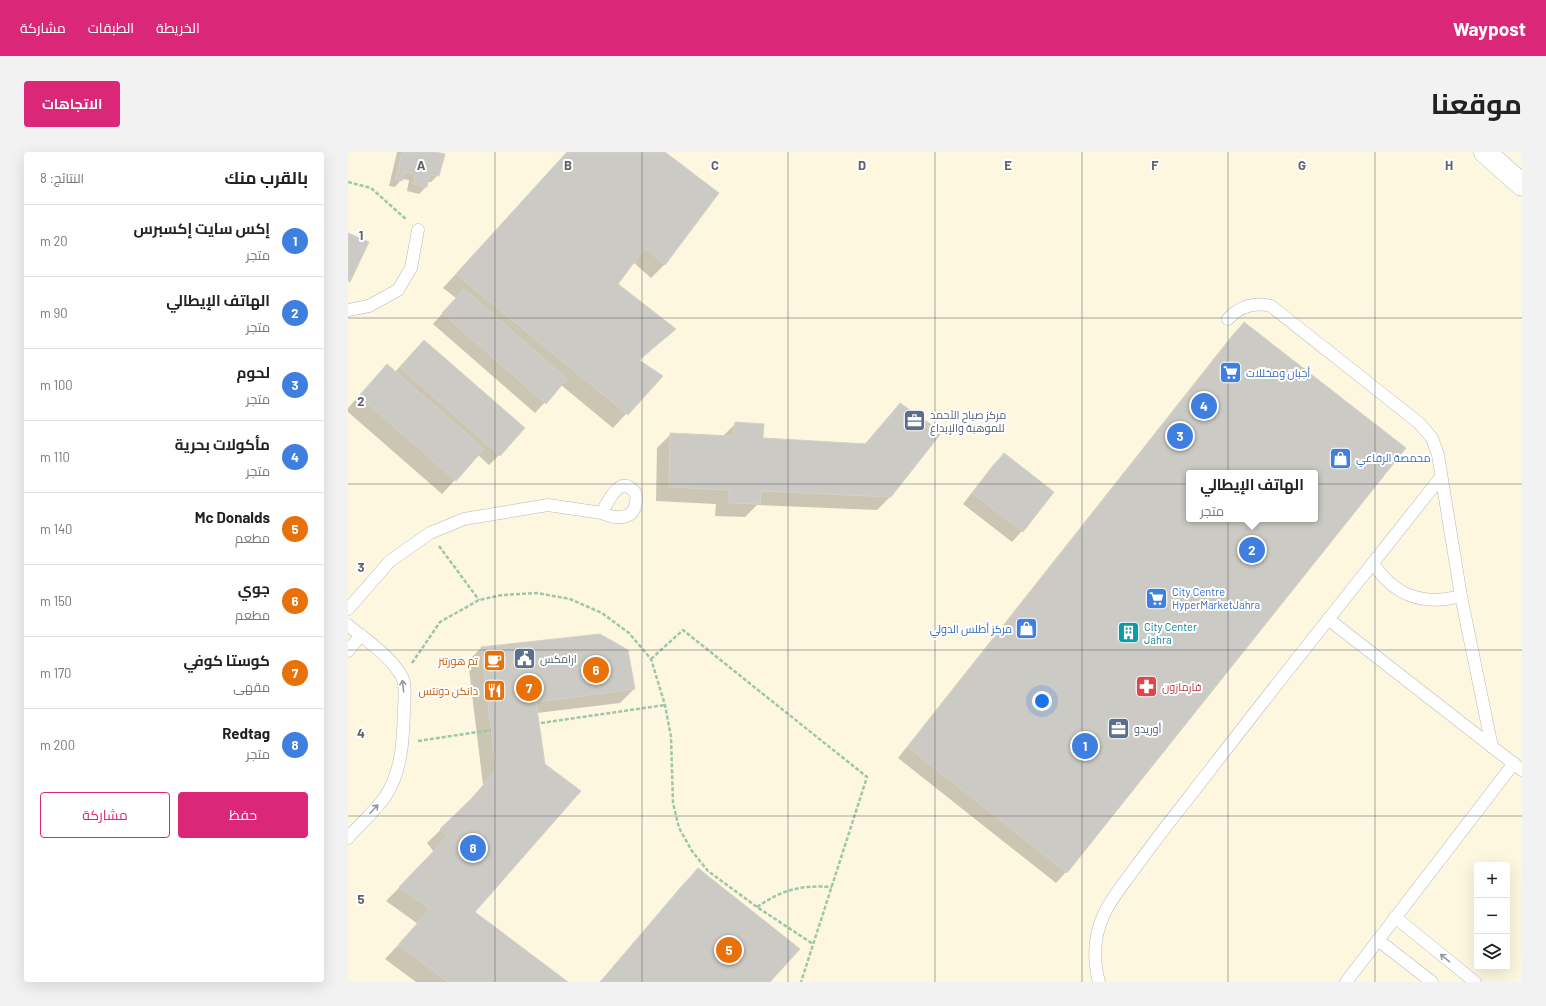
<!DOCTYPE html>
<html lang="ar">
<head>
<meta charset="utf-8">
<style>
  body { margin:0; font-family:Barlow,Cairo,sans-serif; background:#f2f2f2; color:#222; direction:rtl }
  .controls { position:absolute; right:12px; bottom:12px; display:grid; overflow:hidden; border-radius:4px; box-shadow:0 4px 16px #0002 }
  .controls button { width:36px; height:36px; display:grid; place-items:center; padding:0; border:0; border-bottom:1px solid #e0e0e0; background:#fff; color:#222; font:20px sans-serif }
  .you { position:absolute; left:694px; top:549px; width:14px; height:14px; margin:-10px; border:3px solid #fff; border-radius:50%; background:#1a73e8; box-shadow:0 0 0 6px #1a73e833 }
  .badge { display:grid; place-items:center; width:26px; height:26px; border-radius:50%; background:#db2777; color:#fff; font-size:13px; font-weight:700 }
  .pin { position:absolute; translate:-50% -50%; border:2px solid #fff; box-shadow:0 1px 4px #0006 }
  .popup { position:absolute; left:838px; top:318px; width:132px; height:52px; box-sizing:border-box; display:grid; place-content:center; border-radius:4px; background:#fff; filter:drop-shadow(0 1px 3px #0005); font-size:13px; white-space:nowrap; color:#767676 }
  .popup b { font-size:15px; color:#222 }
  .popup::after { content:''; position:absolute; left:50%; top:100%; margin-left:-8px; border:8px solid transparent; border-top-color:#fff }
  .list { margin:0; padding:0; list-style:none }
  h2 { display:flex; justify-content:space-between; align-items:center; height:52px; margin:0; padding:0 16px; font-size:17px }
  h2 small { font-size:13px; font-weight:400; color:#767676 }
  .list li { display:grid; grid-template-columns:26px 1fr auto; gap:12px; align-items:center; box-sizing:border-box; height:72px; padding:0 16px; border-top:1px solid #e0e0e0 }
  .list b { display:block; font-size:15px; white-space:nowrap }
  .list p { margin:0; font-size:13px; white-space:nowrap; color:#767676 }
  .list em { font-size:13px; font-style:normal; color:#767676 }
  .actions { display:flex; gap:8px; padding:12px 16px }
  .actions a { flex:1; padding:9px 0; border:1px solid #db2777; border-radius:4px; text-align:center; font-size:14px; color:#db2777 }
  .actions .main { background:#db2777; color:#fff }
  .icon { flex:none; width:22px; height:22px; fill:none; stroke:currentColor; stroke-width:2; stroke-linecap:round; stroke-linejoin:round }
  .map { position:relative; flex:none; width:1174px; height:830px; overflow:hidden; direction:ltr; border-radius:4px }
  header { display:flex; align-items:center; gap:24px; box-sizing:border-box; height:56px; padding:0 20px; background:#db2777; color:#fff }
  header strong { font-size:19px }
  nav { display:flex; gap:22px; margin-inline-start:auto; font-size:14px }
  .intro { display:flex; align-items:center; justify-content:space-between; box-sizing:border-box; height:96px; padding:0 24px }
  h1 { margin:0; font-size:28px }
  .button { padding:10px 18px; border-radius:4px; background:#db2777; color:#fff; font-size:14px; font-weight:700 }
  main { display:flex; gap:24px; padding:0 24px }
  aside { flex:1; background:#fff; border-radius:4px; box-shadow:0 4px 16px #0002 }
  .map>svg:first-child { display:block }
  .commercial { fill:#fef7e0; fill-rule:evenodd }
  .shadow { fill:#0003; fill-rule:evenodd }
  .building { fill:#cccac5; stroke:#d6d1c6; fill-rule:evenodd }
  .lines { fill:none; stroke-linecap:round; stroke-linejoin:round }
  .lane-casing { stroke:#b5b8bc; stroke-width:13 }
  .street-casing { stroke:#b5b8bc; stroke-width:23 }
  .path { stroke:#9cc7a9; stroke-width:2.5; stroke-dasharray:4 2; stroke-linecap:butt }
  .lane { stroke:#fff; stroke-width:12 }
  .street { stroke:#fff; stroke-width:22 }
  .oneway { stroke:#979a9d }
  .grid { fill:none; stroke:#5f6368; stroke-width:1; stroke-opacity:0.55 }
  .labels { text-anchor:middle; stroke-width:4; stroke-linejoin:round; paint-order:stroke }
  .shop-label { font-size:11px; fill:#366cbe; stroke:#fff; text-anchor:start }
  .service-label { font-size:11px; fill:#4e5e75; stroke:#fff; text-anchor:start }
  .culture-label { font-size:11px; fill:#0d838f; stroke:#fff; text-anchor:start }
  .food-label { font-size:11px; fill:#c56008; stroke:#fff; text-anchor:end }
  .health-label { font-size:11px; fill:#be3a42; stroke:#fff; text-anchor:start }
  .grid-label { font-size:13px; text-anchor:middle; font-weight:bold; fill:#5f6368; stroke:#fff; stroke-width:4; stroke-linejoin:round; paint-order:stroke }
</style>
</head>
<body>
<header>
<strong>Waypost</strong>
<nav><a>الخريطة</a><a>الطبقات</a><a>مشاركة</a></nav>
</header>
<div class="intro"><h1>موقعنا</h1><a class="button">الاتجاهات</a></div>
<main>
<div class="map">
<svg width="1174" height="830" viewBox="0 0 1174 830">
  <rect width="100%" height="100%" fill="#f1efe8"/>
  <!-- commercial -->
  <path class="commercial" d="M0,0H1174V830H0ZM841,321H967V367H841ZM1129,713H1159V815H1129Z"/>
  <!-- shadow -->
  <path class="shadow" d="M49,0H85L90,23L83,30H79L78,35L71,42L59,39L61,28L54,27L47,35L41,34Z
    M219,0H316L370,41L316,113L303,126L285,110L268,132L326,177L291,209L313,224L265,276L213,233L187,261L85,172L108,146L95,136Z
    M896,171L1056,297L718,720L708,731L550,606L886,181ZM841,321H967V367H841Z
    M66,199L151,303L141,313L130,303L94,342L0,260V256L39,213L47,220Z
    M553,252L543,344L529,358L409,353L397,365L367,364L368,352L308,349L309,296L323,282L374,285L388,271L414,287L517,292L539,266Z
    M656,302L705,340L674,379L664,390L615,352L645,313Z
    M134,495L279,499L286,537L272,551L189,561L126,760L218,830H68L37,807L70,772L38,749L86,700L79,691L115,656L135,633L120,509Z
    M350,718L420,830H252L336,731Z"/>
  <!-- building -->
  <path class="building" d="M54,0H87L97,2L91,24L82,23L79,35L66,32L67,22L57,20L54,29L48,27Z
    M219,0H317L371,41L317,113L297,96L270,132L328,177L291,208L315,224L280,263L108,122Z
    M0,81L21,90L2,130L0,129Z
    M116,137L219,227L198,252L94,161Z
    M896,170L1058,296L719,721L560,595ZM841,321H967V367H841Z
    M76,188L177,276L152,304L52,215Z
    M39,212L136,297L108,329L11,244Z
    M552,251L594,280L543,345L413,339L412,352L381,351V338L321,335L322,281L385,284L387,270L416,272L415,286L519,292Z
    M656,301L706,340L675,380L624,341Z
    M252,482L280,498L287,537L188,550L197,612L233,639L127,760L220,830H100L50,793L82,757L51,735L99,685L92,677L125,645L148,618L133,495Z
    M350,716L452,797L422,830H252Z"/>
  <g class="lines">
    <defs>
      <path id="lane" d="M0,158L21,154L50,138L63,116L70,78
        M880,167C892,154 906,150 923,154L1071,271L1084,286L1090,303L1113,444L1144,595
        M1025,411C1046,444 1075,454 1113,444
        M0,457L42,409L82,381L116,367L200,353L254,361C265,366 282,369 287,355C288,351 289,346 288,342C287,340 284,337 281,335C270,328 258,352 254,361
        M980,467L1174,618
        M0,473C18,488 40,502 53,523C59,533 56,548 56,559C55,589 54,619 37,645C27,659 12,672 0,686
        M0,499L13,483
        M1047,765L1127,830
        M1030,788L1084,830
        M751,830C745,807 746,782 757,760C765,744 777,730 787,716C810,684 835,653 859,622C936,522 1015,424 1093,325
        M998,830L1166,611"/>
      <path id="street" d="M1137,0L1174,33"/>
    </defs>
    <!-- lane casing -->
    <use href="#lane" class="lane-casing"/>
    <!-- street casing -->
    <use href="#street" class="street-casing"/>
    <!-- path -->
    <path class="path" d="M0,30L23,36L59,68
      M91,394L131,448
      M303,507L335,478L519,625L453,830
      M64,511L92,470L131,448L154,443L189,441L222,447L254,461L281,481L303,507L317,553L323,585L325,651L331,676L344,699L360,719L409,755L465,792
      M193,571L317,553
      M70,589L143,578
      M409,755C436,737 452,733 484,735"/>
    <!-- lane -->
    <use href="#lane" class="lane"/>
    <!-- street -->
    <use href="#street" class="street"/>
  </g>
  <!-- one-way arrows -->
  <defs><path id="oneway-shaft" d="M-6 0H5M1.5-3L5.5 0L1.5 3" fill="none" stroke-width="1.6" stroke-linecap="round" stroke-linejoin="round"/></defs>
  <g class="oneway">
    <use href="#oneway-shaft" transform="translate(55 534) rotate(-97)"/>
    <use href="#oneway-shaft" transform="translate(26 657) rotate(-48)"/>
    <use href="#oneway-shaft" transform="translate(1097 806) rotate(-141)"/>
  </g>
  <!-- grid -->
  <path class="grid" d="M147,0V830M294,0V830M440,0V830M587,0V830M734,0V830M880,0V830M1027,0V830M0,166H1174M0,332H1174M0,498H1174M0,664H1174"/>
  <!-- icons -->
  <defs>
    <symbol id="supermarket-square" viewBox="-11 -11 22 22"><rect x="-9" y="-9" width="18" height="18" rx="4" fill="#3f7fe0" stroke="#fff"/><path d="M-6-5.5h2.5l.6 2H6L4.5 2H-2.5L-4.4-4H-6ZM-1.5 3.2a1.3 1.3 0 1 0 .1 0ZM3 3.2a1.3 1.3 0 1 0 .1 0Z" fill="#fff"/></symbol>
    <symbol id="office-square" viewBox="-11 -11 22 22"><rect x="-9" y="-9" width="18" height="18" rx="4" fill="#5c6f8a" stroke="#fff"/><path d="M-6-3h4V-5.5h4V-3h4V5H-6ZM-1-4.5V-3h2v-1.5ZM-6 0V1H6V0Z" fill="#fff"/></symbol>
    <symbol id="shop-square" viewBox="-11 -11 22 22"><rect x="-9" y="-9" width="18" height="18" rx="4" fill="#3f7fe0" stroke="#fff"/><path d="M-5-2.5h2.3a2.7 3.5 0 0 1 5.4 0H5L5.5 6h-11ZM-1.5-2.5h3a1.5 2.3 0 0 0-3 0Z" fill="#fff"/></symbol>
    <symbol id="building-square" viewBox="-11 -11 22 22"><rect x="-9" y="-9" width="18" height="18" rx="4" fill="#0f9aa8" stroke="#fff"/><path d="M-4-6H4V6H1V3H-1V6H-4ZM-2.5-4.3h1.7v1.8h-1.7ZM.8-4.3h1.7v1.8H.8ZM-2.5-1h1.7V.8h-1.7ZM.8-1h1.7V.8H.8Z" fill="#fff"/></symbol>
    <symbol id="civic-square" viewBox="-11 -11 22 22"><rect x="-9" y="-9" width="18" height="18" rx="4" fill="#5c6f8a" stroke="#fff"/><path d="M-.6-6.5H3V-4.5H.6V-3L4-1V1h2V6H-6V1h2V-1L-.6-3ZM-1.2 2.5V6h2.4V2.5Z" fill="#fff"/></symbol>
    <symbol id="cafe-square" viewBox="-11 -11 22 22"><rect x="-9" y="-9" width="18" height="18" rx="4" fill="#e8710a" stroke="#fff"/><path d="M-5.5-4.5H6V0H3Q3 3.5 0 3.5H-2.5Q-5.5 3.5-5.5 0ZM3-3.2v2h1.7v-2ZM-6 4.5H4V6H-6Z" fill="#fff"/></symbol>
    <symbol id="pharmacy-square" viewBox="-11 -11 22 22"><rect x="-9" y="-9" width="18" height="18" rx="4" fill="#e0444e" stroke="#fff"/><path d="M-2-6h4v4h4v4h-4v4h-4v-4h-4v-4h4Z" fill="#fff"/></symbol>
    <symbol id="restaurant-square" viewBox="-11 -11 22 22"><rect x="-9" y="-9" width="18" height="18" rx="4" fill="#e8710a" stroke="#fff"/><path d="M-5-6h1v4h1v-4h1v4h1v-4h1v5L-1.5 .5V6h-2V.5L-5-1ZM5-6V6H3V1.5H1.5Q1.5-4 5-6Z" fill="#fff"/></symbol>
  </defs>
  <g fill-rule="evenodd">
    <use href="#supermarket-square" x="870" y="208" width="25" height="25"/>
    <use href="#office-square" x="554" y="256" width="25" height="25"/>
    <use href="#shop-square" x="980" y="294" width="25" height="25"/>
    <use href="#supermarket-square" x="796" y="434" width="25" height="25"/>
    <use href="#shop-square" x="666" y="464" width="25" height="25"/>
    <use href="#building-square" x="768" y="468" width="25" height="25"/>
    <use href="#civic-square" x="164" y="494" width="25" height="25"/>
    <use href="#cafe-square" x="134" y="496" width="25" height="25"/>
    <use href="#pharmacy-square" x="786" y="522" width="25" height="25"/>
    <use href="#restaurant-square" x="134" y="526" width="25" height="25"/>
    <use href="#office-square" x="758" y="564" width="25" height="25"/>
  </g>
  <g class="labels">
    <!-- shop labels -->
    <g class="shop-label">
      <text x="898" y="225">أجبان ومخللات</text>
      <text x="1008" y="310">محمصة الرفاعي</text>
      <text x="824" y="444">City Centre<tspan x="824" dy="13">HyperMarketJahra</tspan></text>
      <text x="664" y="481" text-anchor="end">مركز أطلس الدولي</text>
    </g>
    <!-- service labels -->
    <g class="service-label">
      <text x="582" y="267">مركز صباح الأحمد<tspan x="582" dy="13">للموهبة والإبداع</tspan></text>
      <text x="192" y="511">ارامكس</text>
      <text x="786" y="581">أوريدو</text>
    </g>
    <!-- culture labels -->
    <g class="culture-label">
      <text x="796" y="479">City Center<tspan x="796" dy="13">Jahra</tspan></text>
    </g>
    <!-- food labels -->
    <g class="food-label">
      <text x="130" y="513">تم هورتنز</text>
      <text x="130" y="543">دانكن دونتس</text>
    </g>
    <!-- health labels -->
    <g class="health-label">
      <text x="814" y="539">فارمازون</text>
    </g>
  </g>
  <g class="grid-label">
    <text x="73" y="18">A</text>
    <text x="220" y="18">B</text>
    <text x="367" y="18">C</text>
    <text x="514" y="18">D</text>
    <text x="660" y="18">E</text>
    <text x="807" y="18">F</text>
    <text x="954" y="18">G</text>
    <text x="1101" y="18">H</text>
    <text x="13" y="88">1</text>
    <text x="13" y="254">2</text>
    <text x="13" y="420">3</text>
    <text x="13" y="586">4</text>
    <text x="13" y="752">5</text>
  </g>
</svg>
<div class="controls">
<button>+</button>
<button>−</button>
<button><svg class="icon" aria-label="layers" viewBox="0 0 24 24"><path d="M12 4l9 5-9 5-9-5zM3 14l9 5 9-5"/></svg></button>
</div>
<div class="you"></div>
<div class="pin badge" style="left:737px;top:594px;background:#3f7fe0">1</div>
<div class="pin badge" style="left:904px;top:398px;background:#3f7fe0">2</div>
<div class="popup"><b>الهاتف الإيطالي</b>متجر</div>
<div class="pin badge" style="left:832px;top:284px;background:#3f7fe0">3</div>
<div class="pin badge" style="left:856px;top:254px;background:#3f7fe0">4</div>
<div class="pin badge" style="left:381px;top:798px;background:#e8710a">5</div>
<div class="pin badge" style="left:248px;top:518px;background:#e8710a">6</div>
<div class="pin badge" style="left:181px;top:536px;background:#e8710a">7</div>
<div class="pin badge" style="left:125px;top:696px;background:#3f7fe0">8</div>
</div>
<aside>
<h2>بالقرب منك<small>النتائج: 8</small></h2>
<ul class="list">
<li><span class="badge" style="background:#3f7fe0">1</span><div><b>إكس سايت إكسبرس</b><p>متجر</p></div><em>20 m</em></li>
<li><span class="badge" style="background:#3f7fe0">2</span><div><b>الهاتف الإيطالي</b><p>متجر</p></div><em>90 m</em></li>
<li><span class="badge" style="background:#3f7fe0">3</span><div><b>لحوم</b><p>متجر</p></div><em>100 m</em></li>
<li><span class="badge" style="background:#3f7fe0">4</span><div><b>مأكولات بحرية</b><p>متجر</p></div><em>110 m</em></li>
<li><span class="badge" style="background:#e8710a">5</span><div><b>Mc Donalds</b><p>مطعم</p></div><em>140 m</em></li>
<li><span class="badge" style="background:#e8710a">6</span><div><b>جوي</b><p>مطعم</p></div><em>150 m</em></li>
<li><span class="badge" style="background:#e8710a">7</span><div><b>كوستا كوفي</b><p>مقهى</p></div><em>170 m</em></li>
<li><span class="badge" style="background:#3f7fe0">8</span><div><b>Redtag</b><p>متجر</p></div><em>200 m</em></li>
</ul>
<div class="actions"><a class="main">حفظ</a><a>مشاركة</a></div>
</aside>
</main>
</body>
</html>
